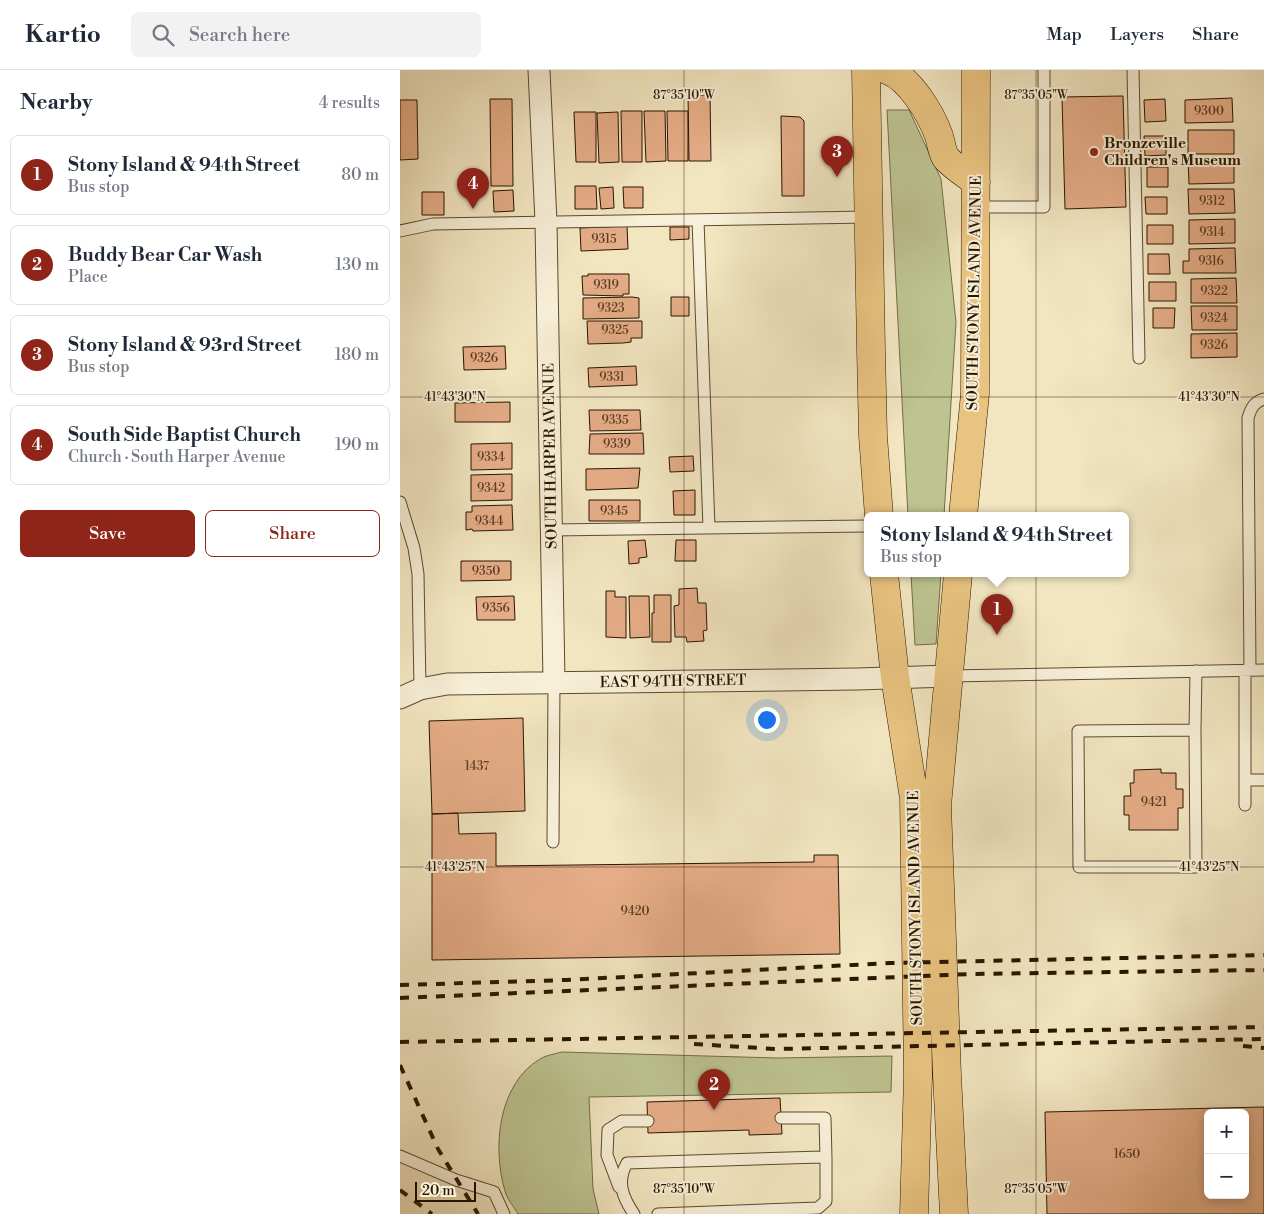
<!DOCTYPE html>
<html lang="en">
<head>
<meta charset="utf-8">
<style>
  body { margin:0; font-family:"Libre Bodoni",serif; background:#f2f2f3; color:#1f2937 }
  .controls { position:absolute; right:15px; bottom:15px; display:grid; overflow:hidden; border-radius:8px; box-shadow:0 2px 8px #0003 }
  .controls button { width:45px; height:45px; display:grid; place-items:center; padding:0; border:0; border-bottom:1px solid #e0e1e3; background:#fff; color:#1f2937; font:25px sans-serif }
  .scale { position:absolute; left:15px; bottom:12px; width:61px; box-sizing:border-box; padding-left:5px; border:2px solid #2a1500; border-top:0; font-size:14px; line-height:18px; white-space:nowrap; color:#2a1500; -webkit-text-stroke:4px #f7efd7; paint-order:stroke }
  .you { position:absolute; left:366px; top:649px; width:18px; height:18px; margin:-12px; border:4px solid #fff; border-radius:50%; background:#1a73e8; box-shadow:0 0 0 8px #1a73e833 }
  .badge { display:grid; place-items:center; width:32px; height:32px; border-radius:50%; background:#8f2418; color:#fff; font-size:16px; font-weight:700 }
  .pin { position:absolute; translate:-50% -41px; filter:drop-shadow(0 1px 2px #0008) }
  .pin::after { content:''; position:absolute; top:26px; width:18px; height:15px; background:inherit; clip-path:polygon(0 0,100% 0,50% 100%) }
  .popup { position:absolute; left:464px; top:442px; width:265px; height:65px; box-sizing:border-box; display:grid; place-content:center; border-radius:8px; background:#fff; filter:drop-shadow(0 1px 4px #0005); font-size:16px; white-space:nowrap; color:#747a83 }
  .popup b { font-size:19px; color:#1f2937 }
  .popup::after { content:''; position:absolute; left:50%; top:100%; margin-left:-10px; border:10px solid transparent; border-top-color:#fff }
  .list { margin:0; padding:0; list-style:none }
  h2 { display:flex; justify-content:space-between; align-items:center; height:65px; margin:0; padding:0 20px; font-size:21px }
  h2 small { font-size:16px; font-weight:400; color:#747a83 }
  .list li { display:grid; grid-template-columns:32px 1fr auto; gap:15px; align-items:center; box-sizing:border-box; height:80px; margin:0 10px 10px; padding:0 10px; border:1px solid #e0e1e3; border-radius:8px }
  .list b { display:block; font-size:19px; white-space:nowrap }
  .list p { margin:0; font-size:16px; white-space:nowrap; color:#747a83 }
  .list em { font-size:16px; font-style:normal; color:#747a83 }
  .actions { display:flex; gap:10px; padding:15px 20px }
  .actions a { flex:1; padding:11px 0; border:1px solid #8f2418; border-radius:8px; text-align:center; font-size:18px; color:#8f2418 }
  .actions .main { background:#8f2418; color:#fff }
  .icon { flex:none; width:28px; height:28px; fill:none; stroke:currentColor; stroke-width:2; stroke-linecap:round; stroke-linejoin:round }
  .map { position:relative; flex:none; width:864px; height:1144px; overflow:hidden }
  header { display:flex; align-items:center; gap:30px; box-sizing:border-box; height:70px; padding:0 25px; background:#fff; border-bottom:1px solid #e0e1e3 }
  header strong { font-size:24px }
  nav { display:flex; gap:28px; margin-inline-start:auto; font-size:18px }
  .search { width:350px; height:45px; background:#f2f2f3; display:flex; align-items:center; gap:12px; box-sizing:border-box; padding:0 18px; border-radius:8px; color:#747a83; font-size:19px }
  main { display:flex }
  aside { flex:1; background:#fff }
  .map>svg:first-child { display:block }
  .green { fill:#bdc491; stroke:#746c48 }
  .building { fill:#e5ad87; stroke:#2a1500; fill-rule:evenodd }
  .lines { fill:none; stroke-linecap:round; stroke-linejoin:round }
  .service-casing { stroke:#5c4930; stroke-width:13 }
  .minor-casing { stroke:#5c4930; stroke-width:23 }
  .trunk-casing { stroke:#2a1500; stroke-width:29 }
  .service { stroke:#f7efd7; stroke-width:11 }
  .minor { stroke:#f7efd7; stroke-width:21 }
  .trunk { stroke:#e9c380; stroke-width:28 }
  .rail { stroke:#2a1500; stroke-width:4; stroke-dasharray:9 9; stroke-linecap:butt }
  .ticks { fill:none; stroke:#2a1500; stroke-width:1; stroke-opacity:0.45 }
  .poi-dot { fill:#8f2418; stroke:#f7efd7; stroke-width:2 }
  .labels { text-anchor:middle; stroke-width:4; stroke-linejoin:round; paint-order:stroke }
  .number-label { font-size:12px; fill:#593b22 }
  .poi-label { font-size:15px; font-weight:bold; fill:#2a1500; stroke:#f7efd7; text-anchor:start }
  .street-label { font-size:15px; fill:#2a1500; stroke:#f7efd7 }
  .ticks-label { font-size:12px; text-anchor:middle; fill:#2a1500; stroke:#f7efd7; stroke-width:4; stroke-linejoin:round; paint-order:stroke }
</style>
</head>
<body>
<header>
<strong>Kartio</strong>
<div class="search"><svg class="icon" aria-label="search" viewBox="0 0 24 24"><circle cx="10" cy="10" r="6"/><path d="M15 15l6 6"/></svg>Search here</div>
<nav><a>Map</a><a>Layers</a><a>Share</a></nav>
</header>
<main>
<aside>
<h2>Nearby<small>4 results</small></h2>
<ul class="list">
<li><span class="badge">1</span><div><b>Stony Island &amp; 94th Street</b><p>Bus stop</p></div><em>80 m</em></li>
<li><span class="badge">2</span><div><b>Buddy Bear Car Wash</b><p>Place</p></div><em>130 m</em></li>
<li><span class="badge">3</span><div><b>Stony Island &amp; 93rd Street</b><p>Bus stop</p></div><em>180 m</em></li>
<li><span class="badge">4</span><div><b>South Side Baptist Church</b><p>Church · South Harper Avenue</p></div><em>190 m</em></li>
</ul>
<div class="actions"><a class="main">Save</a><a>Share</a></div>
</aside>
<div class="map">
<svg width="864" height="1144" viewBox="0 0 864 1144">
  <rect width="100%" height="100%" fill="#f2e6c1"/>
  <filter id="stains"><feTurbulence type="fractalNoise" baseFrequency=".004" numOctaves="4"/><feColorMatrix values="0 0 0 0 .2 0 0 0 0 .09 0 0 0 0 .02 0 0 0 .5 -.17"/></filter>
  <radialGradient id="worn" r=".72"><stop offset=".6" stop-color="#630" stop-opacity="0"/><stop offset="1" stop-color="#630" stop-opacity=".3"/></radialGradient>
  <!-- green -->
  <path class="green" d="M487,40H509L541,109L556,252L544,446H508Z
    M511,504H541L536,574L515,575Z
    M162,982L378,988L492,986L491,1022L189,1027L193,1119L199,1144H118C114,1137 107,1129 105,1121C92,1078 98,1014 140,989C146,985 155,984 162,982Z"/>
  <!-- building -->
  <path class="building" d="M288,25H310L311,91H289Z
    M723,26L726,137L665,139L662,27Z
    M832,28L833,52L785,53V30Z
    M90,29H112L113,116H91Z
    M765,29L766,51L745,52L744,30Z
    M0,30H17L18,89L0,90Z
    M221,41H242V92H222Z
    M244,41H265L266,91L246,92Z
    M267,41H288V91H268Z
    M174,42H196V92H176Z
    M218,42L219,92L199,93L197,43Z
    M381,46L400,47L404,51V126H382Z
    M788,60H834V84H788Z
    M744,66H766V85L745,86Z
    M788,89H834V113L789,114Z
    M747,97H768V117H747Z
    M175,116H196L197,139H175Z
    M213,117L214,138L201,139L199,118Z
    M223,117H243V138H224Z
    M788,119H834L835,143L789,144Z
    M113,120L114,141L94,142L93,121Z
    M22,122H44V145H22Z
    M745,127H767V144H746Z
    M835,149V173L789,174V150Z
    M747,155H773V174H747Z
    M227,156L228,179L181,181L180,158Z
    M270,157H289V169L270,170Z
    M835,178L836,203H783V191H789V179Z
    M748,184H769L770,204H748Z
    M188,204H229V224H223V226L183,225L182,206H188Z
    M836,208L837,233H791V209Z
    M749,212H776V231H749Z
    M232,227L239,228V248L183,249V228Z
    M271,227H289V246H271Z
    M791,236H837V260H792Z
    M753,238H775L774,258H753Z
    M187,251H242V268H231V272L223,273L188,274Z
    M837,263V287L791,288V264Z
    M105,276L106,299L64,300L63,277Z
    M236,296L237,315L189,317L188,298Z
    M110,332V352H55V333Z
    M189,340H240L241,360L190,361Z
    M243,363L244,384H189L190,364Z
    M112,373V399L71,400V374Z
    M293,386L294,401L270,402L269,387Z
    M240,398L238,418L186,420V399Z
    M112,404V430L71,431V405Z
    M295,420V445H274L273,421Z
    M189,430H240V451H189Z
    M112,435L113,460L73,461L72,459L66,460V442H72V436Z
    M245,470L247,487L239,488V493L229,494L228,471Z
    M276,470H296V491H275Z
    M61,491H111V510L61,511Z
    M297,518L298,533H306L307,560L303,561L304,571L287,572L286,567H275L274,536L279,535V519Z
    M206,521H215V527H226V568L206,567Z
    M254,525H271V572H252V543H254Z
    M114,526L115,550H77L76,527Z
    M229,526H249L250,567L230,568Z
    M123,648L125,741L32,744L29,651Z
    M761,699V703H776V719H783V738H778V760H729V745H724V726H731L730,713H734V700Z
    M58,743L59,764L96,763V796L414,792V785H438L440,884L32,890V744Z
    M380,1028L382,1064L349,1065V1060L248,1063L247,1032Z
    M864,1037V1144H647L645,1042ZM808,1043H845V1125H808Z"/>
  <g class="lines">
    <defs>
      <path id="service" d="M733,0L739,288
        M576,137H644V0
        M298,150L309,458
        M0,161L33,154L469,147
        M0,432L14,478L18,504L20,619
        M151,460L468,456
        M845,600V710H864
        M850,600L848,348C851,338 854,332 864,329
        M549,606L864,600
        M795,660L796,797H679L678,661L795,660L796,601
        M845,710V735
        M153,772L154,612
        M381,1048H425L426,1089
        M0,1086L56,1110L94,1122L104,1144
        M219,1117L207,1085L208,1060L222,1051H248
        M234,1144C223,1128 216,1112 227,1093L422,1087L426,1089V1131L418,1138L258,1144"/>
      <path id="minor" d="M139,0L146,152L154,612
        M0,628L20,619L47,614L457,609L549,606"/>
      <path id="trunk" d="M466,0L471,280L473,366L479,446
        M487,0C510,8 531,44 539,66C541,72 542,82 546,88C554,97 567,105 576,112
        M563,446L575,324L576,0
        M484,504L495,607L514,728L518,1006L514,1144
        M554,1144L547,1005L537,736L558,504"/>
    </defs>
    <!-- service casing -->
    <use href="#service" class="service-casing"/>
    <!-- minor casing -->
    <use href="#minor" class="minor-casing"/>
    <!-- trunk casing -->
    <use href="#trunk" class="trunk-casing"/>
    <!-- service -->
    <use href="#service" class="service"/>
    <!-- minor -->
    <use href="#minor" class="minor"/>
    <!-- trunk -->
    <use href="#trunk" class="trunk"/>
    <!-- rail -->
    <path class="rail" d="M0,915L166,910L490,893L864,885
      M0,928L570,904L864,900
      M0,972L864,957
      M294,974L376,979L864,969
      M843,976L864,978
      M0,995L38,1079L78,1144
      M0,1120L32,1144"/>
  </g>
  <!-- ticks -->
  <path class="ticks" d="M284,0V1144M636,0V1144M0,327H864M0,797H864"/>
  <!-- markers -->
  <circle class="poi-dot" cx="694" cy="82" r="5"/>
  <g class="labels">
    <!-- number labels -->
    <g class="number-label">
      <text x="809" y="45">9300</text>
      <text x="812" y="135">9312</text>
      <text x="812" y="166">9314</text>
      <text x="204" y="173">9315</text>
      <text x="811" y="195">9316</text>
      <text x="206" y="219">9319</text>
      <text x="814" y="225">9322</text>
      <text x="211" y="242">9323</text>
      <text x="814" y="252">9324</text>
      <text x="215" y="264">9325</text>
      <text x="814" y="279">9326</text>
      <text x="84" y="292">9326</text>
      <text x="212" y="311">9331</text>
      <text x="215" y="354">9335</text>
      <text x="217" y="378">9339</text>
      <text x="91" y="391">9334</text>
      <text x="91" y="422">9342</text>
      <text x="214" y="445">9345</text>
      <text x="89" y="455">9344</text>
      <text x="86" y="505">9350</text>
      <text x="96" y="542">9356</text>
      <text x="77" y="700">1437</text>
      <text x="754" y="736">9421</text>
      <text x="235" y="845">9420</text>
      <text x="727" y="1088">1650</text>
    </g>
    <!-- poi labels -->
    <g class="poi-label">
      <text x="704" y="78">Bronzeville<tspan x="704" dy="17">Children's Museum</tspan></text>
    </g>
    <!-- street labels -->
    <g class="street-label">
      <text transform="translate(574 223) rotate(-89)" y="5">SOUTH STONY ISLAND AVENUE</text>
      <text transform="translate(150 386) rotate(-91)" y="5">SOUTH HARPER AVENUE</text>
      <text transform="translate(273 611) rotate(-1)" y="5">EAST 94TH STREET</text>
      <text transform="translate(515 838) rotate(-91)" y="5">SOUTH STONY ISLAND AVENUE</text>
    </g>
  </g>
  <g class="ticks-label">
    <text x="284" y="29">87°35'10"W</text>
    <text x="636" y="29">87°35'05"W</text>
    <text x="55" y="331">41°43'30"N</text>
    <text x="809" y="331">41°43'30"N</text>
    <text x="55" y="801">41°43'25"N</text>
    <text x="809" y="801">41°43'25"N</text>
    <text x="284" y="1123">87°35'10"W</text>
    <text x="636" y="1123">87°35'05"W</text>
  </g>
  <rect width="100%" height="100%" filter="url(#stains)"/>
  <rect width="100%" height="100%" fill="url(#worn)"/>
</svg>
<div class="controls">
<button>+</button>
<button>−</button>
</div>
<div class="scale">20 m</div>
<div class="you"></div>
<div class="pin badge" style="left:597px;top:565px">1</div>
<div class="popup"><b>Stony Island &amp; 94th Street</b>Bus stop</div>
<div class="pin badge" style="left:314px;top:1040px">2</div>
<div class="pin badge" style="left:437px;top:107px">3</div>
<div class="pin badge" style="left:73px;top:139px">4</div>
</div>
</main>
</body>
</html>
